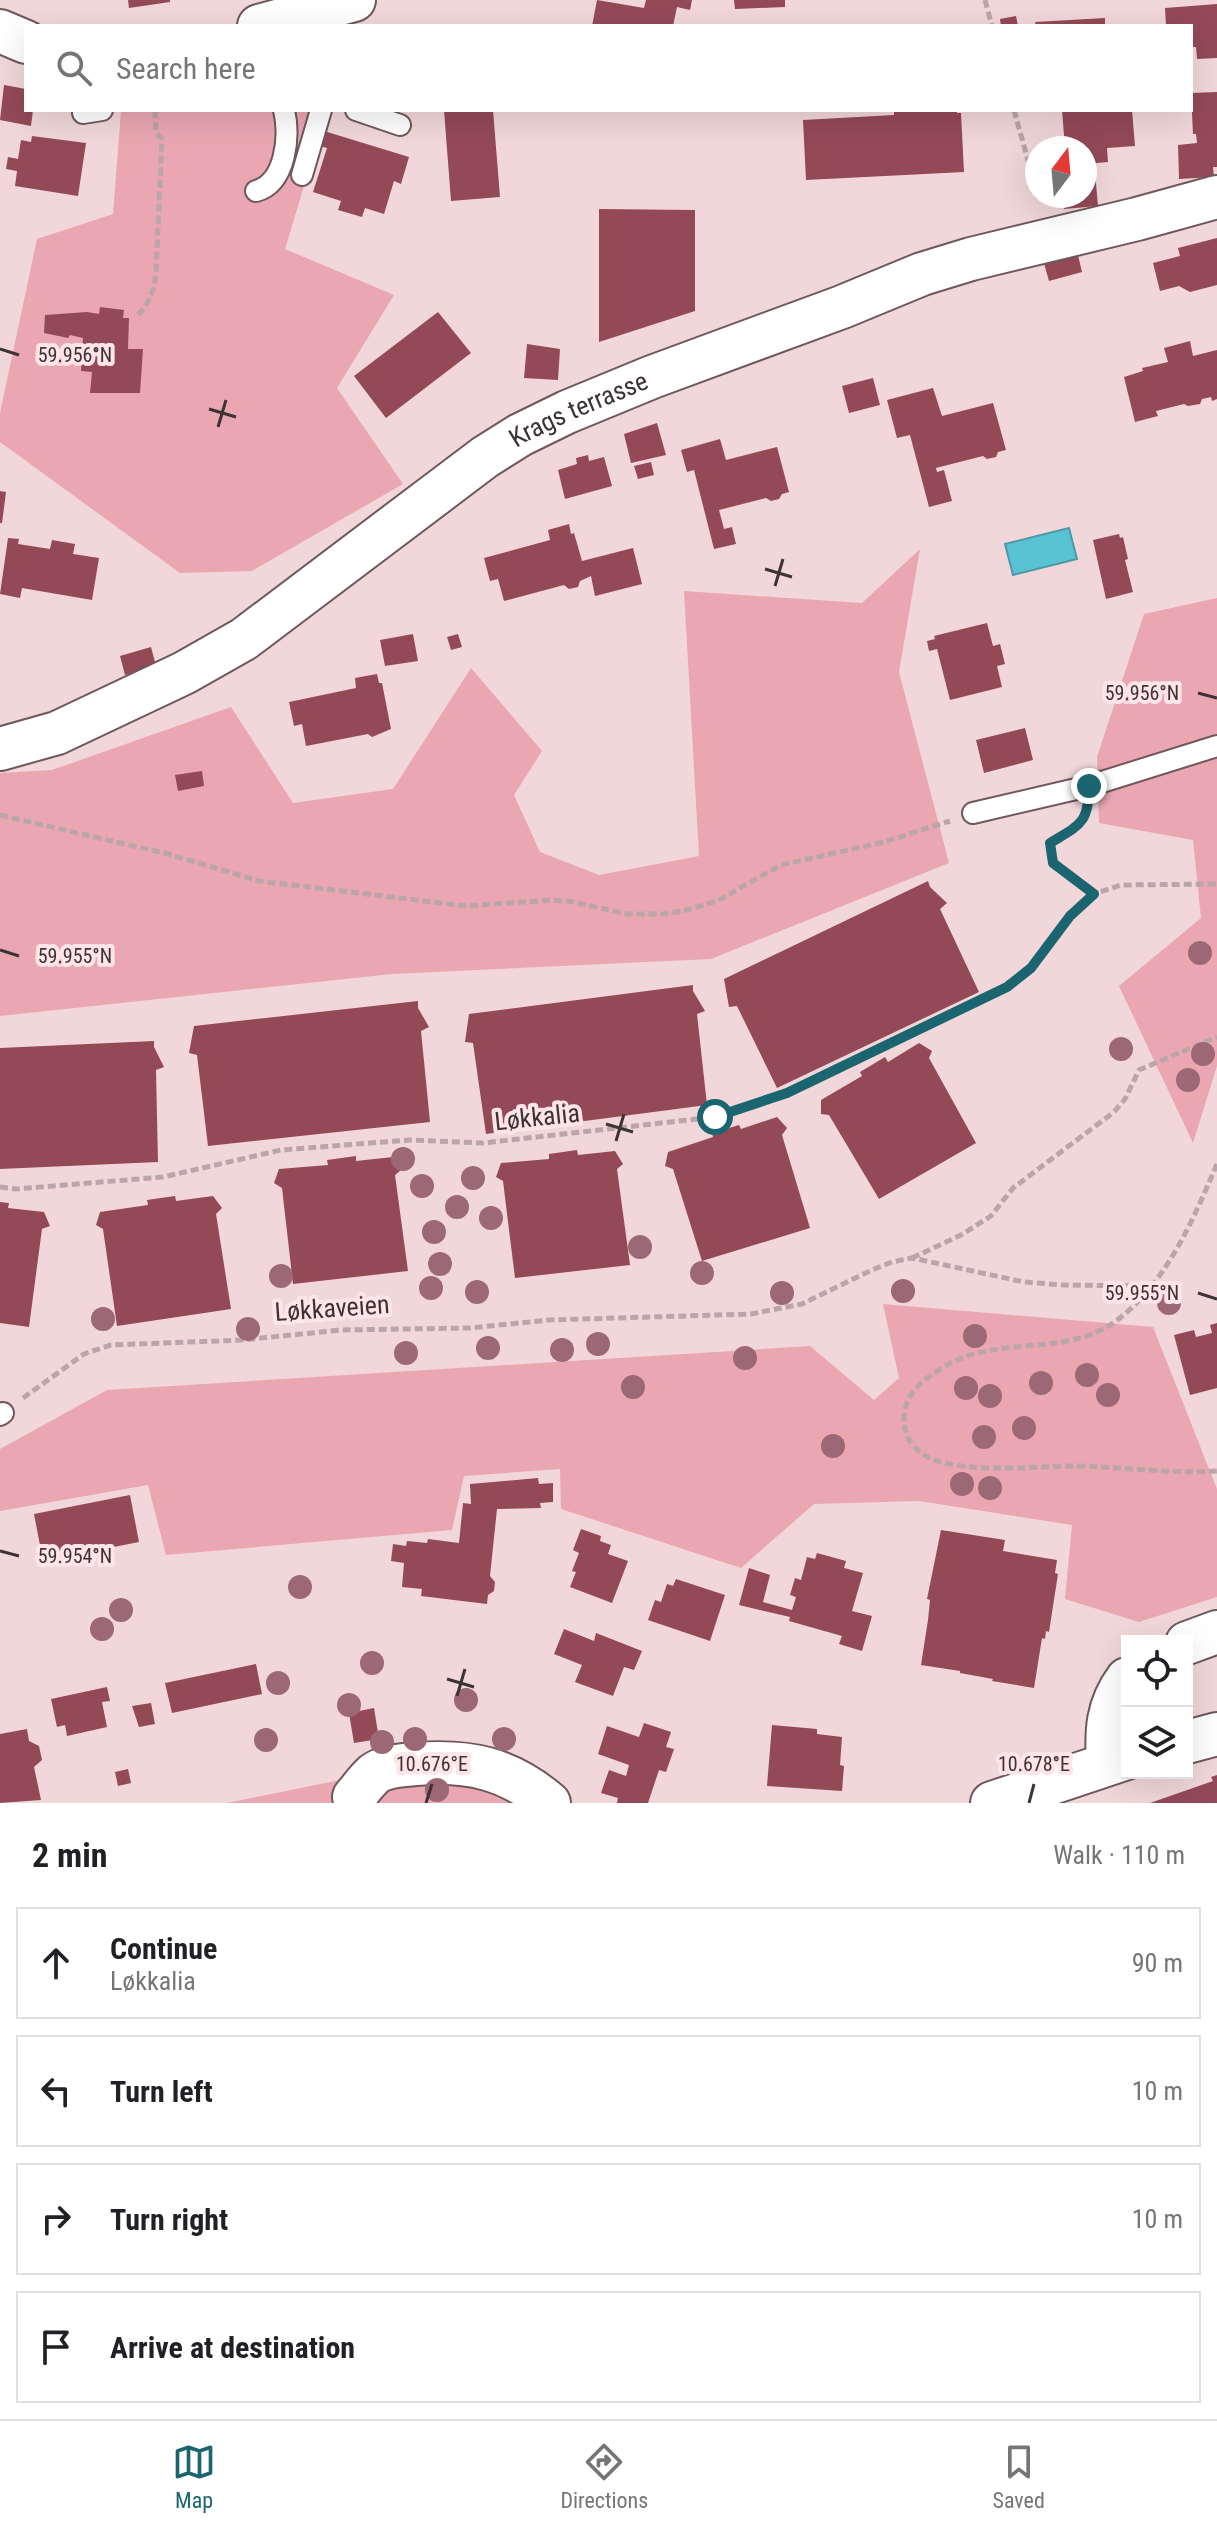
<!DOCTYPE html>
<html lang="en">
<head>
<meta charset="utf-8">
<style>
  body { margin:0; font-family:"Roboto Condensed",sans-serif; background:#f6f6f6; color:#202124 }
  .controls { position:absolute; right:24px; bottom:24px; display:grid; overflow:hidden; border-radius:0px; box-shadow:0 8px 32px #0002 }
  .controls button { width:72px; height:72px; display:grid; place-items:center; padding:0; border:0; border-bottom:2px solid #e0e0e0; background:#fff; color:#202124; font:40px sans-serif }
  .compass { position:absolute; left:1025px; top:136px; width:72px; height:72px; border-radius:50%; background:#fff; box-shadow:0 8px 32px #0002; rotate:16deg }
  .stop { position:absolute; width:24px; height:24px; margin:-18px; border:6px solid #1b6571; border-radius:50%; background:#fff }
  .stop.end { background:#1b6571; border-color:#fff; box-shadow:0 2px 8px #0008 }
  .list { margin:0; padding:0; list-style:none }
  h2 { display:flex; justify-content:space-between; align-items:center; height:104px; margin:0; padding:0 32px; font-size:34px }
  h2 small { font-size:26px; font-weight:400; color:#757577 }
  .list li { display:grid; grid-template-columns:52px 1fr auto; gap:24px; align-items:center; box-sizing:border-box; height:112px; margin:0 16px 16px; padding:0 16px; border:2px solid #e0e0e0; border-radius:0px }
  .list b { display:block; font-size:30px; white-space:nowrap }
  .list p { margin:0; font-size:26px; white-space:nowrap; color:#757577 }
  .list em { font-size:26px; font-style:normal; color:#757577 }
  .icon { flex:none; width:44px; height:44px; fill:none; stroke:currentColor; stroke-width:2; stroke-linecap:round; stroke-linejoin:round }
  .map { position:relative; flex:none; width:1217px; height:1803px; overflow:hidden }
  .search { position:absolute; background:#fff; box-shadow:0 8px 32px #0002; left:24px; right:24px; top:24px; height:88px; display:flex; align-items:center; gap:20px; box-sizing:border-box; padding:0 28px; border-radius:0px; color:#757577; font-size:30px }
  .sheet { height:616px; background:#fff }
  nav { display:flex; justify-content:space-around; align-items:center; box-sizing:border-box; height:112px; border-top:2px solid #e0e0e0; background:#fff; font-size:22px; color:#757577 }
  nav a { display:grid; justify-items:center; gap:4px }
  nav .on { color:#1b6571 }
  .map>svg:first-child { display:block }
  .green { fill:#eaa7b1 }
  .water { fill:#57c3d5; stroke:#4f98a5; stroke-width:2 }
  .building { fill:#944957 }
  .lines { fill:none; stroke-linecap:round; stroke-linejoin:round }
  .lane-casing { stroke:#6e585b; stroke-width:24 }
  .street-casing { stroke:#6e585b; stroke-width:46 }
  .path { stroke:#baa5a8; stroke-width:5; stroke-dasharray:8 4; stroke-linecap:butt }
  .lane { stroke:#fff; stroke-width:20 }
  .street { stroke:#fff; stroke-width:42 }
  .tree { fill:#9c6875 }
  .route { stroke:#1b6571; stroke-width:10 }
  .ticks { fill:none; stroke:#3d3335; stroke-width:3 }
  .labels { text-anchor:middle; stroke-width:8; stroke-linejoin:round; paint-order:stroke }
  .street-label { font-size:26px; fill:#3d3335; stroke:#ffe4e8 }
  .ticks-label { font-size:20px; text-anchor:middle; fill:#3d3335; stroke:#ffe4e8; stroke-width:8; stroke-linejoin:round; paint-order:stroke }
</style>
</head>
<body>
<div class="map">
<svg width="1217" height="1803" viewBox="0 0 1217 1803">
  <rect width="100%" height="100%" fill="#f1d7da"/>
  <!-- green -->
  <path class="green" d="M327,110L285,249L394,295L337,388L403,484L252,571L180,573L0,442V413L37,239L113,214L121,111Z
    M920,549L899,672L949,863L711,959L392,974L0,1016V773L52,770L231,707L293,803L393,789L471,668L542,751L514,795L540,852L599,875L699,856L684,591L862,603Z
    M1217,598V1066L1193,1143L1119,986L1201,918L1193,840L1099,823L1097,757L1144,614Z
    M883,1304L1153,1327L1217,1489V1597L1139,1622L1065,1599L1072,1525L919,1501L814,1504L741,1568L561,1509L560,1469L464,1476L452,1530L166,1555L148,1485L0,1511V1449L107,1390L810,1346L874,1400L899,1378Z
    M448,1776L528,1803H368L384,1785Z
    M345,1779L332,1803H227Z"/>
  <!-- water -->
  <path class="water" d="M1069,528L1077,559L1013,575L1005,544Z"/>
  <!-- building -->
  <path class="building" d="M128,0H170V2L129,8Z
    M597,0L644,8L646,0H692L690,10L677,7L673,26H592Z
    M734,0H785V7L735,9Z
    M1217,4V58L1197,59L1196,47H1191V26H1166L1165,8Z
    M1016,16L1018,26H1001L1000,19Z
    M1105,18V26H1036L1035,22Z
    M4,85L26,89V110H33L31,126L0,120Z
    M1217,92V167H1213L1214,177L1179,179L1178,145L1197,143L1196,134H1193L1191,93Z
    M444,110H493L500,197L451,201Z
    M894,110H957V113H961L964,172L806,180L803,120L894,115Z
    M1062,110H1132L1135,146L1107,148L1108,162L1085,164V148H1065Z
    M324,131L409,157L401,184L394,181L384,214L365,208L362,217L338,210L341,201L313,192L327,148L319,146Z
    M32,136L86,143L78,196L15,186L17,171L6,169L8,157L18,159L21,140L31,142Z
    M1095,172L1098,206L1064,209L1063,206L1050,201L1049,196H1085V173Z
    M599,209L695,210V311L599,342Z
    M1217,238V285L1190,292L1179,286L1160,291L1153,263L1180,256L1178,248Z
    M1077,251L1082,272L1049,281L1043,260Z
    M100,307L124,310L123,318H129L128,349H143L140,393H90L92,372L81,371L83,338L70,335L68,338L44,333L45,315L87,312L99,314Z
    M438,312L471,353L386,418L354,376Z
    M1190,341L1193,356L1217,350V399L1212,401L1211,397L1202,399L1200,404L1188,406L1184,404L1156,411L1158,416L1135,422L1124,377L1143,371L1142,368L1168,362L1164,348Z
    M527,344L560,349L558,380L524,378Z
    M873,378L880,405L849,413L842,386Z
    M933,388L942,416L993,403L1006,450L998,452L996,457L987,459L983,456L936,468L937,472L944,470L952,501L929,507L910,435L897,438L887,400Z
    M657,423L666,455L631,463L624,434Z
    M720,439L726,460L777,447L789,492L782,494L779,499L771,501L766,498L719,510L724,529L732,527L736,544L714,549L694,470L687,472L681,450Z
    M588,455L589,461L604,457L612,486L565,499L558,470L577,464L576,458Z
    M651,462L654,475L638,479L634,466Z
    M0,491L6,492L2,523H0Z
    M569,524L571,534L574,533L582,561L633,548L642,584L595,596L591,576L580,581L578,587L569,589L564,585L504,601L498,579L490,581L484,558L550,540L548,530Z
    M1119,534L1120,538L1123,537L1128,559L1125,560L1133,592L1106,599L1093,540Z
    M8,538L19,539L18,544L50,549L52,540L75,544L73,554L99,558L92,600L22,588L20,598L0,594Z
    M987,623L993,646L1000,644L1005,664L997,666L1002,687L950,700L937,649L929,651L927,641L935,639L934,636Z
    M413,634L418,661L385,666L380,640Z
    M458,634L462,647L451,650L447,637Z
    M151,647L156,666L125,675L120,656Z
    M377,674L379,683H382L391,729L372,737L368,734L306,746L302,724L294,726L289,702L356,688L355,678Z
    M1025,728L1033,760L984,773L976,740Z
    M202,771L204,786L178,791L175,775Z
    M928,881L930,887L947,903L940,909L979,992L777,1088L737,1006L729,1007L724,979Z
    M693,985V991L705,1011L697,1014L707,1105L486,1134L473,1043L465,1042L469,1014Z
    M418,1001V1008L429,1027L421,1031L430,1122L208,1146L197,1055L189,1053L194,1026Z
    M154,1041V1047L164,1067L156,1070L158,1162L0,1169V1048Z
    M919,1043L932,1051L929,1058L976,1143L879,1199L829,1115L821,1114V1100L862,1076L860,1072L885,1057L888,1062Z
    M777,1117L787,1128L782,1135L810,1228L702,1261L673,1169L665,1166L668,1152L713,1137L712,1133L739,1125L741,1129Z
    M577,1150L578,1155L615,1151L623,1164L617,1169L630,1265L515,1278L503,1181L496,1177L501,1163L549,1159V1154Z
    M356,1156V1161L393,1157L401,1170L395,1175L408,1271L293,1284L282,1188L274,1183L279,1169L328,1165L327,1160Z
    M175,1196L176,1201L213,1196L222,1208L216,1214L231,1309L117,1326L103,1229L96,1225L100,1212L148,1205L147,1200Z
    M0,1202L9,1203L8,1208L44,1212L50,1226L42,1229L29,1327L0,1323Z
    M1217,1323V1388L1190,1395L1174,1335L1194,1330L1196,1337L1212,1333L1210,1325Z
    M538,1478L539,1484L553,1483V1502L540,1503L541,1508L497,1509L490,1576L495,1582L494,1591L488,1595L487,1604L421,1596L422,1589L402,1587L404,1563L391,1561L393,1544L406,1546L407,1541L427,1543L428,1539L459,1543L463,1503L471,1504L470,1484Z
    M130,1495L139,1542L43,1561L34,1514Z
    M581,1529L601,1536L600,1541L611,1545L608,1554L628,1561L612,1603L570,1587L576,1572L572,1571L579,1553L573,1550Z
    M941,1530L1005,1540L1003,1551L1057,1560L1055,1573L1058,1574L1049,1632L1046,1631L1045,1639L1042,1638L1034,1688L992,1681L993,1679L960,1673V1671L921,1665L928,1620L930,1600L927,1599Z
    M817,1553L846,1561L844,1568L863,1573L852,1611L872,1616L862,1651L839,1644L842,1636L789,1621L790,1617L739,1605L749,1568L770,1575L763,1602L792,1610L796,1597L790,1595L795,1578L801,1580L807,1557L815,1559Z
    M676,1579L725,1595L710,1641L648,1620L655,1600L661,1602L667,1584L673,1586Z
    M564,1629L594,1641L596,1633L642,1651L634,1670L624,1667L613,1696L575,1682L582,1665L554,1654Z
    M256,1664L262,1694L172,1713L165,1683Z
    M107,1687L110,1701L102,1702L107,1727L67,1736L65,1725L57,1727L51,1699Z
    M151,1703L155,1724L139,1727L132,1706Z
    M374,1708L379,1739L354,1743L349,1713Z
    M644,1723L671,1732L666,1747L674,1749L666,1772L659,1770L648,1803H617L618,1798L601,1793L609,1770L626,1776L629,1765L598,1754L607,1726L639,1737Z
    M772,1725L817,1729V1734L842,1737L840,1765L844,1766L842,1791L767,1786Z
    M27,1729L29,1741L39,1746L42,1760L34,1767L41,1800L0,1803V1734Z
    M128,1769L131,1783L118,1786L115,1772Z
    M1217,1775V1803H1150L1213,1781L1211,1777Z"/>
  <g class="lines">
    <defs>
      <path id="lane" d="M356,110L400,125
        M83,113L102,110
        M302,175L321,110
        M256,191C286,183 290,136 284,110
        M973,813L1089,786L1217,746
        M0,1415L3,1413"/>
      <g id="street">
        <path d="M259,26L354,0"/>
        <path d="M0,31L26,42"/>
        <path id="s1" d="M0,749L57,733L184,673L244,639L485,457L520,435L567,412L652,377L842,307L922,274L971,259L1137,219L1217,197"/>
        <path d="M1187,1643L1217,1632"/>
        <path d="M1187,1742L1217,1734"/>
        <path d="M1108,1763C1106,1731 1107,1706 1127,1679"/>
        <path d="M354,1797C360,1790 367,1780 374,1774C384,1766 404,1765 416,1764C469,1760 508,1768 549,1803"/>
        <path d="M992,1803L1127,1758"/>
      </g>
    </defs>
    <!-- lane casing -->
    <use href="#lane" class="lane-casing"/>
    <!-- street casing -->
    <use href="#street" class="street-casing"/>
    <!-- path -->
    <path class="path" d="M985,0L992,26
      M1014,110L1037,193
      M138,315C150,302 154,291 156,273L162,139L156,133L155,110
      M1086,814L1078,826L1050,843L1053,863L1093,894
      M0,815L168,854L259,881L466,906L551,900L568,901L627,914H665L687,910L717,901L781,865L884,842L950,821
      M1217,1164C1193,1220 1166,1284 1116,1321C1067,1358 994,1334 942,1368C923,1380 905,1393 904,1418C903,1437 915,1452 932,1459C970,1474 1036,1466 1077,1466C1124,1467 1170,1474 1217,1471
      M0,1187L16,1189L163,1177L281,1150L409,1140L483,1143L715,1117L787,1093L1007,987L1031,968L1070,916L1094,894L1121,885L1217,884
      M912,1258L961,1235L991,1216L1013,1188L1114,1112L1125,1099L1139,1070L1217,1037
      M23,1398L84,1354L111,1345L243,1340L341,1330L470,1328L549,1320L751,1314L802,1304L872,1270L892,1262L912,1258L1024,1282L1063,1285L1151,1286"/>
    <!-- lane -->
    <use href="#lane" class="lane"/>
    <!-- street -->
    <use href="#street" class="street"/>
  </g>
  <!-- trees -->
  <g class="tree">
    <circle cx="1200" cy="953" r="12"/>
    <circle cx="1121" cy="1049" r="12"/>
    <circle cx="1203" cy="1054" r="12"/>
    <circle cx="1188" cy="1080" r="12"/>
    <circle cx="403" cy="1159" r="12"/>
    <circle cx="473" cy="1178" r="12"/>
    <circle cx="422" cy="1186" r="12"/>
    <circle cx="457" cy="1207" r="12"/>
    <circle cx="491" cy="1218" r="12"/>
    <circle cx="434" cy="1232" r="12"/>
    <circle cx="640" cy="1247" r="12"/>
    <circle cx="440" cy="1264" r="12"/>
    <circle cx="702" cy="1273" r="12"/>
    <circle cx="281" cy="1276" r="12"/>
    <circle cx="431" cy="1288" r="12"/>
    <circle cx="903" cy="1291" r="12"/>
    <circle cx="477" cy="1292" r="12"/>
    <circle cx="782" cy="1293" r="12"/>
    <circle cx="1169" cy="1303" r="12"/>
    <circle cx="103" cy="1319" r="12"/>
    <circle cx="248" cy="1329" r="12"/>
    <circle cx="975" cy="1336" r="12"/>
    <circle cx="598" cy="1344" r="12"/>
    <circle cx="488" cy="1348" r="12"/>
    <circle cx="562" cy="1350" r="12"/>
    <circle cx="406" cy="1353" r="12"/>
    <circle cx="745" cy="1358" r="12"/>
    <circle cx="1087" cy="1375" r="12"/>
    <circle cx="1041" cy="1383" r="12"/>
    <circle cx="633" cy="1387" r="12"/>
    <circle cx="966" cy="1388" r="12"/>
    <circle cx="1108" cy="1395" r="12"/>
    <circle cx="990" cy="1396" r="12"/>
    <circle cx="1024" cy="1428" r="12"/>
    <circle cx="984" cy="1437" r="12"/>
    <circle cx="833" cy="1446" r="12"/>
    <circle cx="962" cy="1484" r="12"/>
    <circle cx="990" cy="1488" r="12"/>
    <circle cx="300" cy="1587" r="12"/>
    <circle cx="121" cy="1610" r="12"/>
    <circle cx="102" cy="1629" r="12"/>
    <circle cx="372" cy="1663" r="12"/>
    <circle cx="278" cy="1683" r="12"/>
    <circle cx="466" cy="1700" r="12"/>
    <circle cx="349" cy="1705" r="12"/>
    <circle cx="415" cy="1739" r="12"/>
    <circle cx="504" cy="1739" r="12"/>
    <circle cx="266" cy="1740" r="12"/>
    <circle cx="382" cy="1742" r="12"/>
    <circle cx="437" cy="1790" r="12"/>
  </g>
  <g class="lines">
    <!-- route -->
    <path class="route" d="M715,1117L787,1093L1007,987L1031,968L1070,916L1094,894L1053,863L1050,843C1080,825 1089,823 1089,786"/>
  </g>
  <!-- ticks -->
  <path class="ticks" d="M0,349L19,355M209,409L236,417M218,427L226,400M765,569L792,577M775,586L783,559M1198,693L1217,698M0,950L19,956M606,1124L633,1132M616,1141L624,1114M1198,1293L1217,1299M0,1551L19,1556M447,1679L474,1687M457,1696L465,1669M426,1803L432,1784M1029,1803L1034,1784"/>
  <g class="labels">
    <!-- street labels -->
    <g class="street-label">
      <text dy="9" stroke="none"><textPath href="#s1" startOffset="676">Krags terrasse</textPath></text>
      <text transform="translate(537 1117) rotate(-6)" y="9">Løkkalia</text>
      <text transform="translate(332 1308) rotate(-4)" y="9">Løkkaveien</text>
    </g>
  </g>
  <g class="ticks-label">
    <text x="75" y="362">59.956°N</text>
    <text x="1142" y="700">59.956°N</text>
    <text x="75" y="963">59.955°N</text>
    <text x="1142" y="1300">59.955°N</text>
    <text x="75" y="1563">59.954°N</text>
    <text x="432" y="1771">10.676°E</text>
    <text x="1034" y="1771">10.678°E</text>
  </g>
</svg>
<div class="controls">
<button><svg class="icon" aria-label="locate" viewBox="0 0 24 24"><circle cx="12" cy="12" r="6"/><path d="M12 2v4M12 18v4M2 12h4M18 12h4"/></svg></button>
<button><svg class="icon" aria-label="layers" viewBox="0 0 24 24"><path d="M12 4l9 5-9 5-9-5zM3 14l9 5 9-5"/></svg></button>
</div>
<svg class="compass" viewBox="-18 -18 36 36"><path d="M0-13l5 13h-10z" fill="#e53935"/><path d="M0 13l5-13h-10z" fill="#757577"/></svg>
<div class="stop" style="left:715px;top:1117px"></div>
<div class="stop end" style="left:1089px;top:786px"></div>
<div class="search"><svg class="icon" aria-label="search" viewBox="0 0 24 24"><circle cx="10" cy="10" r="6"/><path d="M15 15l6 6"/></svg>Search here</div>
</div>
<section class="sheet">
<h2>2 min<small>Walk · 110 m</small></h2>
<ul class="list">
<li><svg class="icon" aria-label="ahead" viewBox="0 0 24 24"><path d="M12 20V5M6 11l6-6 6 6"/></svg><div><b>Continue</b><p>Løkkalia</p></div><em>90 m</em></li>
<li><svg class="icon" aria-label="left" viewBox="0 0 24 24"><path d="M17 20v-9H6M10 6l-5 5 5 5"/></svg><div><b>Turn left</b></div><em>10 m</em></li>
<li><svg class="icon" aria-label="right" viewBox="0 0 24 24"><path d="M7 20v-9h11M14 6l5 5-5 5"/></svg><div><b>Turn right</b></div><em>10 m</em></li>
<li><svg class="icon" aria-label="arrive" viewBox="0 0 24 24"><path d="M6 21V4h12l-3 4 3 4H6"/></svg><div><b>Arrive at destination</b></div></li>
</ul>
</section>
<nav>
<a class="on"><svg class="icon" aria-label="map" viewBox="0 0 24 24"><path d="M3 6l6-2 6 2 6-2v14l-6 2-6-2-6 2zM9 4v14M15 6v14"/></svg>Map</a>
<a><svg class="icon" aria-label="directions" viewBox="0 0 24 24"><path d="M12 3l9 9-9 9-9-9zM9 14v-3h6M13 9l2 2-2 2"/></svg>Directions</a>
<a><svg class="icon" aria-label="saved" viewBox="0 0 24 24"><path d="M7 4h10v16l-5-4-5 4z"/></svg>Saved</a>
</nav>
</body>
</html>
